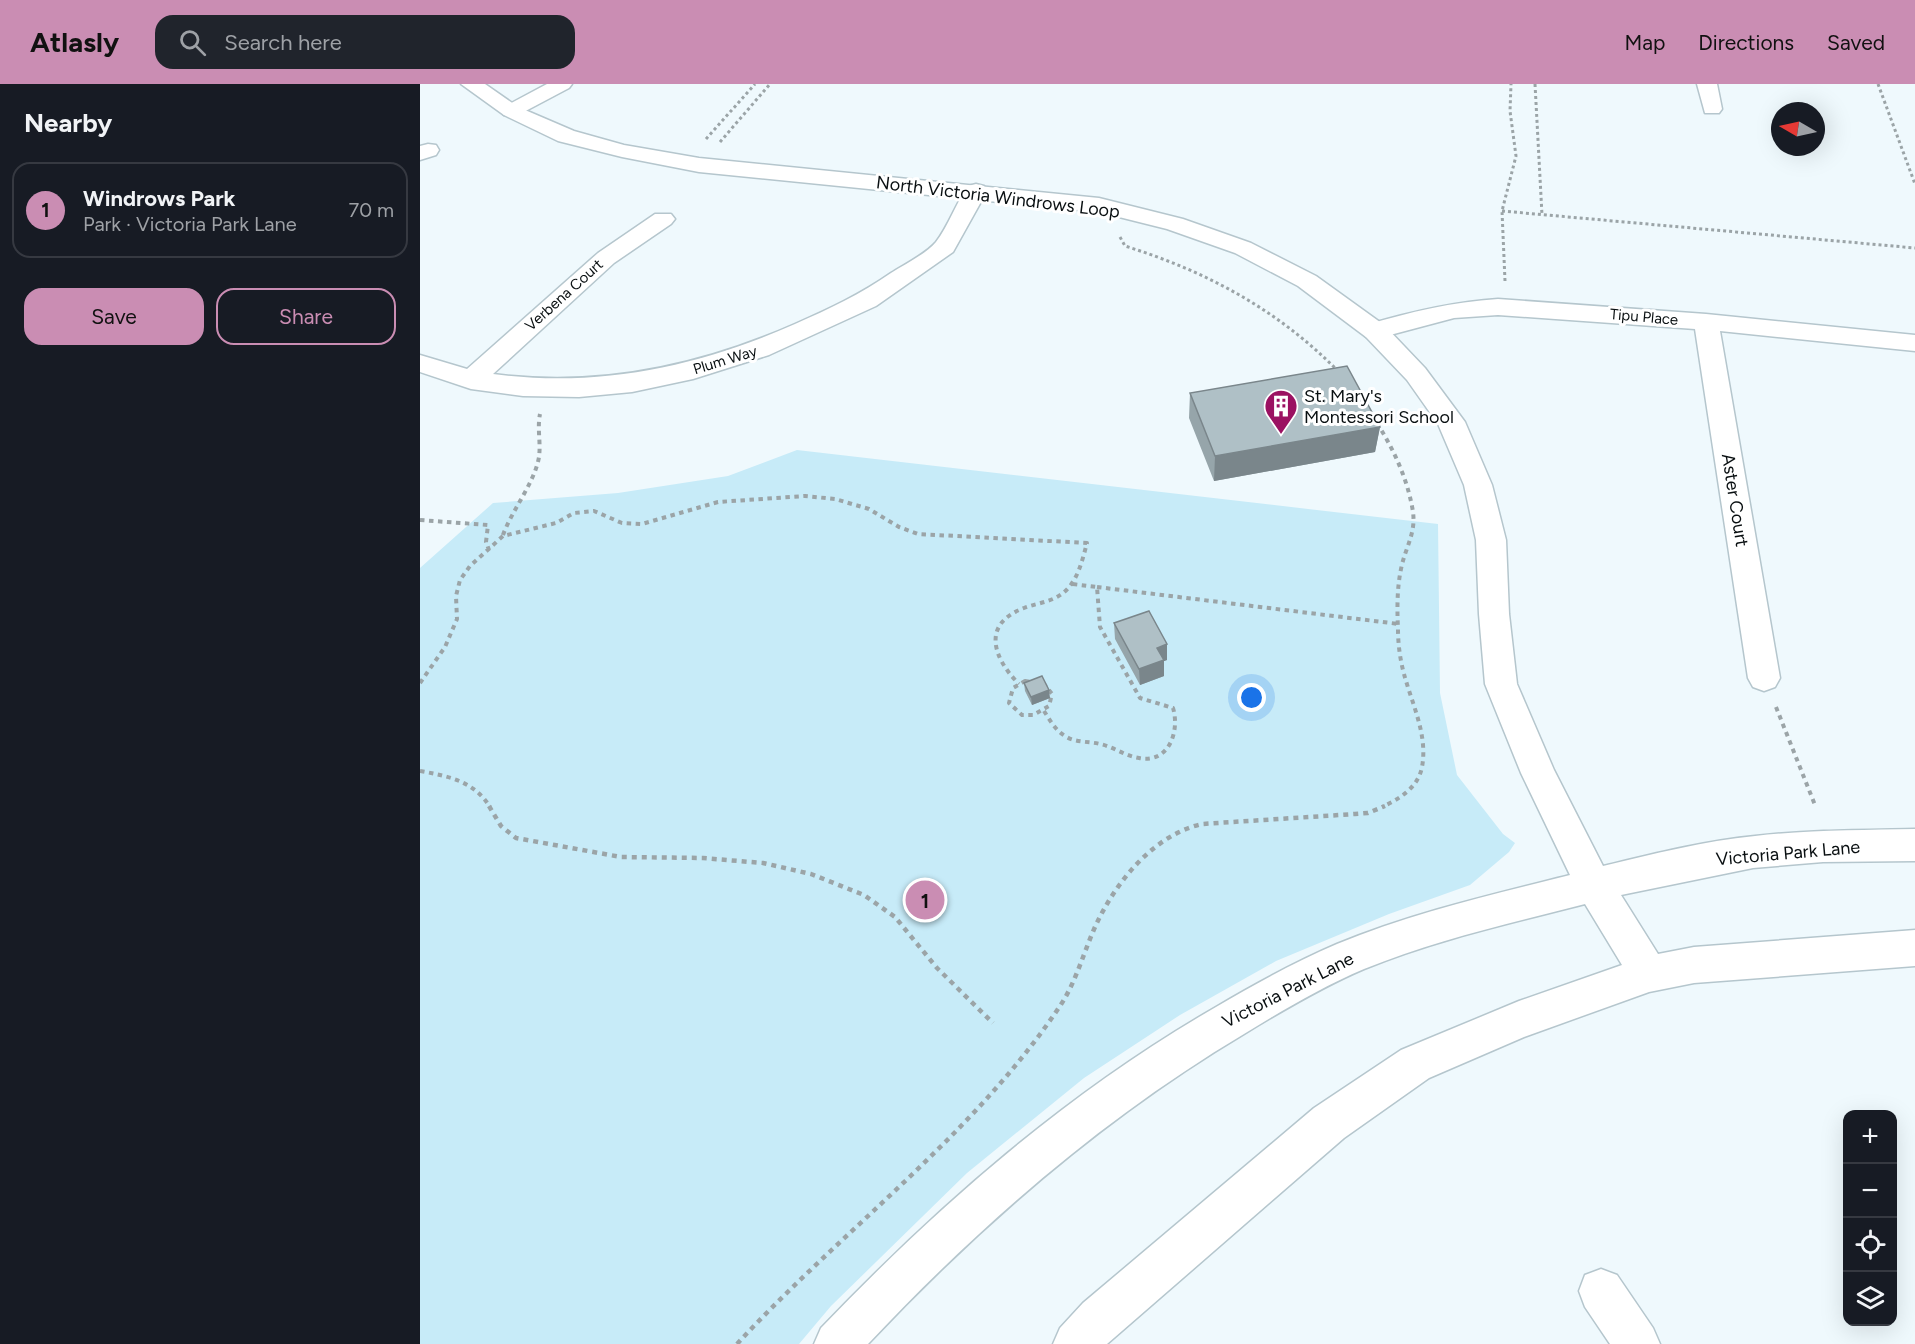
<!DOCTYPE html>
<html lang="en">
<head>
<meta charset="utf-8">
<style>
  body { margin:0; font-family:Figtree,sans-serif; background:#20242c; color:#f1f3f6 }
  .controls { position:absolute; right:18px; bottom:18px; display:grid; overflow:hidden; border-radius:12px; box-shadow:0 6px 24px #0002 }
  .controls button { width:54px; height:54px; display:grid; place-items:center; padding:0; border:0; border-bottom:2px solid #363941; background:#171b24; color:#f1f3f6; font:30px sans-serif }
  .compass { position:absolute; left:1351px; top:18px; width:54px; height:54px; border-radius:50%; background:#171b24; box-shadow:0 6px 24px #0002; rotate:279deg }
  .you { position:absolute; left:832px; top:614px; width:21px; height:21px; margin:-15px; border:4px solid #fff; border-radius:50%; background:#1a73e8; box-shadow:0 0 0 9px #1a73e833 }
  .badge { display:grid; place-items:center; width:39px; height:39px; border-radius:50%; background:#ca8db3; color:#111; font-size:20px; font-weight:700 }
  .pin { position:absolute; translate:-50% -50%; border:3px solid #fff; box-shadow:0 2px 6px #0006 }
  .list { margin:0; padding:0; list-style:none }
  h2 { display:flex; justify-content:space-between; align-items:center; height:78px; margin:0; padding:0 24px; font-size:26px }
  h2 small { font-size:20px; font-weight:400; color:#9ea1a6 }
  .list li { display:grid; grid-template-columns:39px 1fr auto; gap:18px; align-items:center; box-sizing:border-box; height:96px; margin:0 12px 12px; padding:0 12px; border:2px solid #363941; border-radius:18px }
  .list b { display:block; font-size:22px; white-space:nowrap }
  .list p { margin:0; font-size:20px; white-space:nowrap; color:#9ea1a6 }
  .list em { font-size:20px; font-style:normal; color:#9ea1a6 }
  .actions { display:flex; gap:12px; padding:18px 24px }
  .actions a { flex:1; padding:14px 0; border:2px solid #ca8db3; border-radius:18px; text-align:center; font-size:21px; color:#ca8db3 }
  .actions .main { background:#ca8db3; color:#111 }
  .icon { flex:none; width:33px; height:33px; fill:none; stroke:currentColor; stroke-width:2; stroke-linecap:round; stroke-linejoin:round }
  .map { position:relative; flex:none; width:1495px; height:1260px; overflow:hidden }
  header { display:flex; align-items:center; gap:36px; box-sizing:border-box; height:84px; padding:0 30px; background:#ca8db3; color:#111 }
  header strong { font-size:28px }
  nav { display:flex; gap:33px; margin-inline-start:auto; font-size:21px }
  .search { width:420px; height:54px; background:#20242c; display:flex; align-items:center; gap:15px; box-sizing:border-box; padding:0 21px; border-radius:18px; color:#9ea1a6; font-size:22px }
  main { display:flex }
  aside { flex:1; background:#171b24 }
  .map>svg:first-child { display:block }
  .green { fill:#c7ebf8 }
  .lines { fill:none; stroke-linecap:round; stroke-linejoin:round }
  .street-casing { stroke:#b5c6cd; stroke-width:3 }
  .secondary-casing { stroke:#b5c6cd; stroke-width:3 }
  .path-far2 { stroke:#9ba4a7; stroke-width:3; stroke-dasharray:3 3; stroke-linecap:butt }
  .path-far1 { stroke:#9ba4a7; stroke-width:4; stroke-dasharray:4.5 4.5; stroke-linecap:butt }
  .path { stroke:#9ba4a7; stroke-width:4.5; stroke-dasharray:5 5; stroke-linecap:butt }
  .street { fill:#fff; fill-rule:evenodd }
  .secondary { fill:#fff; fill-rule:evenodd }
  .wall { fill:#96a5aa }
  .shaded-wall { fill:#7a868b }
  .building { fill:#afc0c6; stroke:#7a868b; stroke-width:1.5 }
  .labels { text-anchor:middle; stroke-width:6; stroke-linejoin:round; paint-order:stroke }
  .far-street-label { font-size:15px; fill:#090f11; stroke:#fff }
  .street-label { font-size:18px; fill:#090f11; stroke:#fff }
  .poi-label { font-size:18px; fill:#090f11; stroke:#fff; text-anchor:start }
</style>
</head>
<body>
<header>
<strong>Atlasly</strong>
<div class="search"><svg class="icon" aria-label="search" viewBox="0 0 24 24"><circle cx="10" cy="10" r="6"/><path d="M15 15l6 6"/></svg>Search here</div>
<nav><a>Map</a><a>Directions</a><a>Saved</a></nav>
</header>
<main>
<aside>
<h2>Nearby<small></small></h2>
<ul class="list">
<li><span class="badge">1</span><div><b>Windrows Park</b><p>Park · Victoria Park Lane</p></div><em>70 m</em></li>
</ul>
<div class="actions"><a class="main">Save</a><a>Share</a></div>
</aside>
<div class="map">
<svg width="1495" height="1260" viewBox="0 0 1495 1260">
  <rect width="100%" height="100%" fill="#eff9fd"/>
  <!-- green -->
  <path class="green" d="M377,366L1018,440L1020,609L1037,691L1083,750L1095,759L1089,768L1050,801L969,830L856,877L760,931L664,994L547,1089L411,1222L379,1260H0V484L73,419L198,409L308,392Z"/>
  <g class="lines">
    <defs>
      <path id="street" d="M127,0H152L149,4L98,31H84L81,27L84,23Z
        M1277,0H1297L1302,25L1299,29H1285Z
        M8,60L16,61L19,66L16,71L0,76V62Z
        M556,100L564,102L567,107L533,168L456,222L349,271L273,295L212,308L159,313L103,312L51,305L0,288V271L47,285L178,169L235,130H251L255,135L251,140L194,179L73,290C178,304 278,283 375,240C409,225 441,210 471,189C485,180 506,170 516,158C529,141 536,119 548,102Z
        M1078,215L1286,230L1495,251V267L1300,247L1360,594L1355,603L1344,607L1333,603L1328,594L1275,245L1078,231L1034,234L955,255L946,253L942,247L946,241C990,228 1032,218 1078,215Z
        M1181,1185L1197,1191L1233,1244L1240,1260H1190L1165,1223L1159,1207L1165,1191Z"/>
      <path id="secondary" d="M41,0H65L98,23L154,47L204,61L279,74L679,114L763,135L831,159L896,192L964,241L1005,284L1045,338L1072,401L1086,456L1089,530L1097,600L1134,686L1183,782C1233,770 1284,757 1335,752C1388,746 1442,746 1495,745V777L1403,778L1333,784L1201,811L1238,870L1274,863L1495,846V882L1274,899L1229,908L1104,953L1009,994L924,1054L687,1260H633L640,1244L663,1219L894,1024L981,966L1099,917L1202,881L1165,820C1091,839 1015,856 944,885C902,903 863,926 824,950C683,1034 561,1140 448,1260H394L401,1244C520,1120 647,1009 796,923C835,900 875,878 917,860C992,829 1071,811 1150,791L1101,689L1065,600L1059,530L1056,456L1044,401L1018,340L987,296L946,253L878,202L815,169L747,145L679,128L279,88L202,73L138,57L84,31Z"/>
    </defs>
    <!-- street casing -->
    <use href="#street" class="street-casing"/>
    <!-- secondary casing -->
    <use href="#secondary" class="secondary-casing"/>
    <!-- path-far2 -->
    <path class="path-far2" d="M1115,0L1122,131
      M1458,0L1495,100
      M286,55L335,0
      M300,58L350,0
      M1082,127L1495,164
      M700,153L705,162C788,188 858,226 919,288
      M1085,197L1082,127L1096,72L1090,27L1091,0"/>
    <!-- path-far1 -->
    <path class="path-far1" d="M957,339C974,366 988,396 993,428C996,450 985,464 981,485C977,504 977,525 978,545C978,560 980,575 984,590C992,620 1008,651 1002,683C998,704 979,715 962,723
      M0,436L68,441L66,458L69,466
      M83,451C92,426 115,398 119,373C121,358 117,345 120,330
      M677,503L979,540
      M605,597L624,600L632,610L629,622L613,631H602L589,619L593,604Z
      M0,599L25,563L37,535L36,512L40,496L50,482L83,452L136,439L154,429L174,427L202,439L222,440L298,418L385,412L415,415L449,425L479,443L498,450L667,459C662,477 658,497 643,509C632,518 617,519 604,524C561,540 573,574 599,600
      M1356,623L1395,721
      M624,627C630,636 635,646 645,652C655,659 668,657 680,660C694,663 705,672 719,674C749,680 760,647 753,624L720,614L680,543L677,503L652,500
      M0,687C28,692 54,697 70,723"/>
    <!-- path -->
    <path class="path" d="M69,722L81,742L96,754L201,773L283,774L343,779L391,790L444,811L475,833L517,884L573,939
      M317,1260C422,1146 553,1052 640,922C656,898 663,870 675,843C695,799 733,751 782,740L935,730L948,729L965,722"/>
    <!-- street -->
    <use href="#street" class="street"/>
    <!-- secondary -->
    <use href="#secondary" class="secondary"/>
  </g>
  <!-- wall -->
  <path class="wall" d="M770,309L960,343L955,368L794,397L769,334Z
    M694,539L747,560V576L744,577V592L720,601L695,555Z
    M604,599L630,614L612,621L605,607Z"/>
  <!-- shaded-wall -->
  <path class="shaded-wall" d="M960,343L955,368L794,397L795,372Z
    M747,560V576L744,577V592L720,601L719,585L737,564Z
    M629,606L630,614L612,621L611,613Z"/>
  <!-- building -->
  <path class="building" d="M927,282L960,343L795,372L770,309Z
    M729,527L747,560L737,564L744,576L719,585L694,539Z
    M622,592L629,606L611,613L604,599Z"/>
  <!-- icons -->
  <defs>
    <symbol id="building-pin" viewBox="-11 -11 22 30"><path d="M0 17L-7.5 6A9.5 9.5 0 1 1 7.5 6Z" fill="#9b1162" stroke="#fff"/><path d="M-4-6H4V6H1V3H-1V6H-4ZM-2.5-4.3h1.7v1.8h-1.7ZM.8-4.3h1.7v1.8H.8ZM-2.5-1h1.7V.8h-1.7ZM.8-1h1.7V.8H.8Z" fill="#fff"/></symbol>
  </defs>
  <g fill-rule="evenodd">
    <use href="#building-pin" x="842" y="303" width="38" height="52"/>
  </g>
  <g class="labels">
    <!-- far-street labels -->
    <g class="far-street-label">
      <text transform="translate(144 211) rotate(-42)" y="5">Verbena Court</text>
      <text transform="translate(1224 233) rotate(5)" y="5">Tipu Place</text>
      <text transform="translate(305 276) rotate(-17)" y="5">Plum Way</text>
    </g>
    <!-- street labels -->
    <g class="street-label">
      <text transform="translate(578 113) rotate(7)" y="6">North Victoria Windrows Loop</text>
      <text transform="translate(1315 416) rotate(81)" y="6">Aster Court</text>
      <text transform="translate(1368 769) rotate(-5)" y="6">Victoria Park Lane</text>
      <text transform="translate(868 906) rotate(-27)" y="6">Victoria Park Lane</text>
    </g>
    <!-- poi labels -->
    <g class="poi-label">
      <text x="884" y="318">St. Mary's<tspan x="884" dy="21">Montessori School</tspan></text>
    </g>
  </g>
</svg>
<div class="controls">
<button>+</button>
<button>−</button>
<button><svg class="icon" aria-label="locate" viewBox="0 0 24 24"><circle cx="12" cy="12" r="6"/><path d="M12 2v4M12 18v4M2 12h4M18 12h4"/></svg></button>
<button><svg class="icon" aria-label="layers" viewBox="0 0 24 24"><path d="M12 4l9 5-9 5-9-5zM3 14l9 5 9-5"/></svg></button>
</div>
<svg class="compass" viewBox="-18 -18 36 36"><path d="M0-13l5 13h-10z" fill="#e53935"/><path d="M0 13l5-13h-10z" fill="#9ea1a6"/></svg>
<div class="you"></div>
<div class="pin badge" style="left:505px;top:816px">1</div>
</div>
</main>
</body>
</html>
